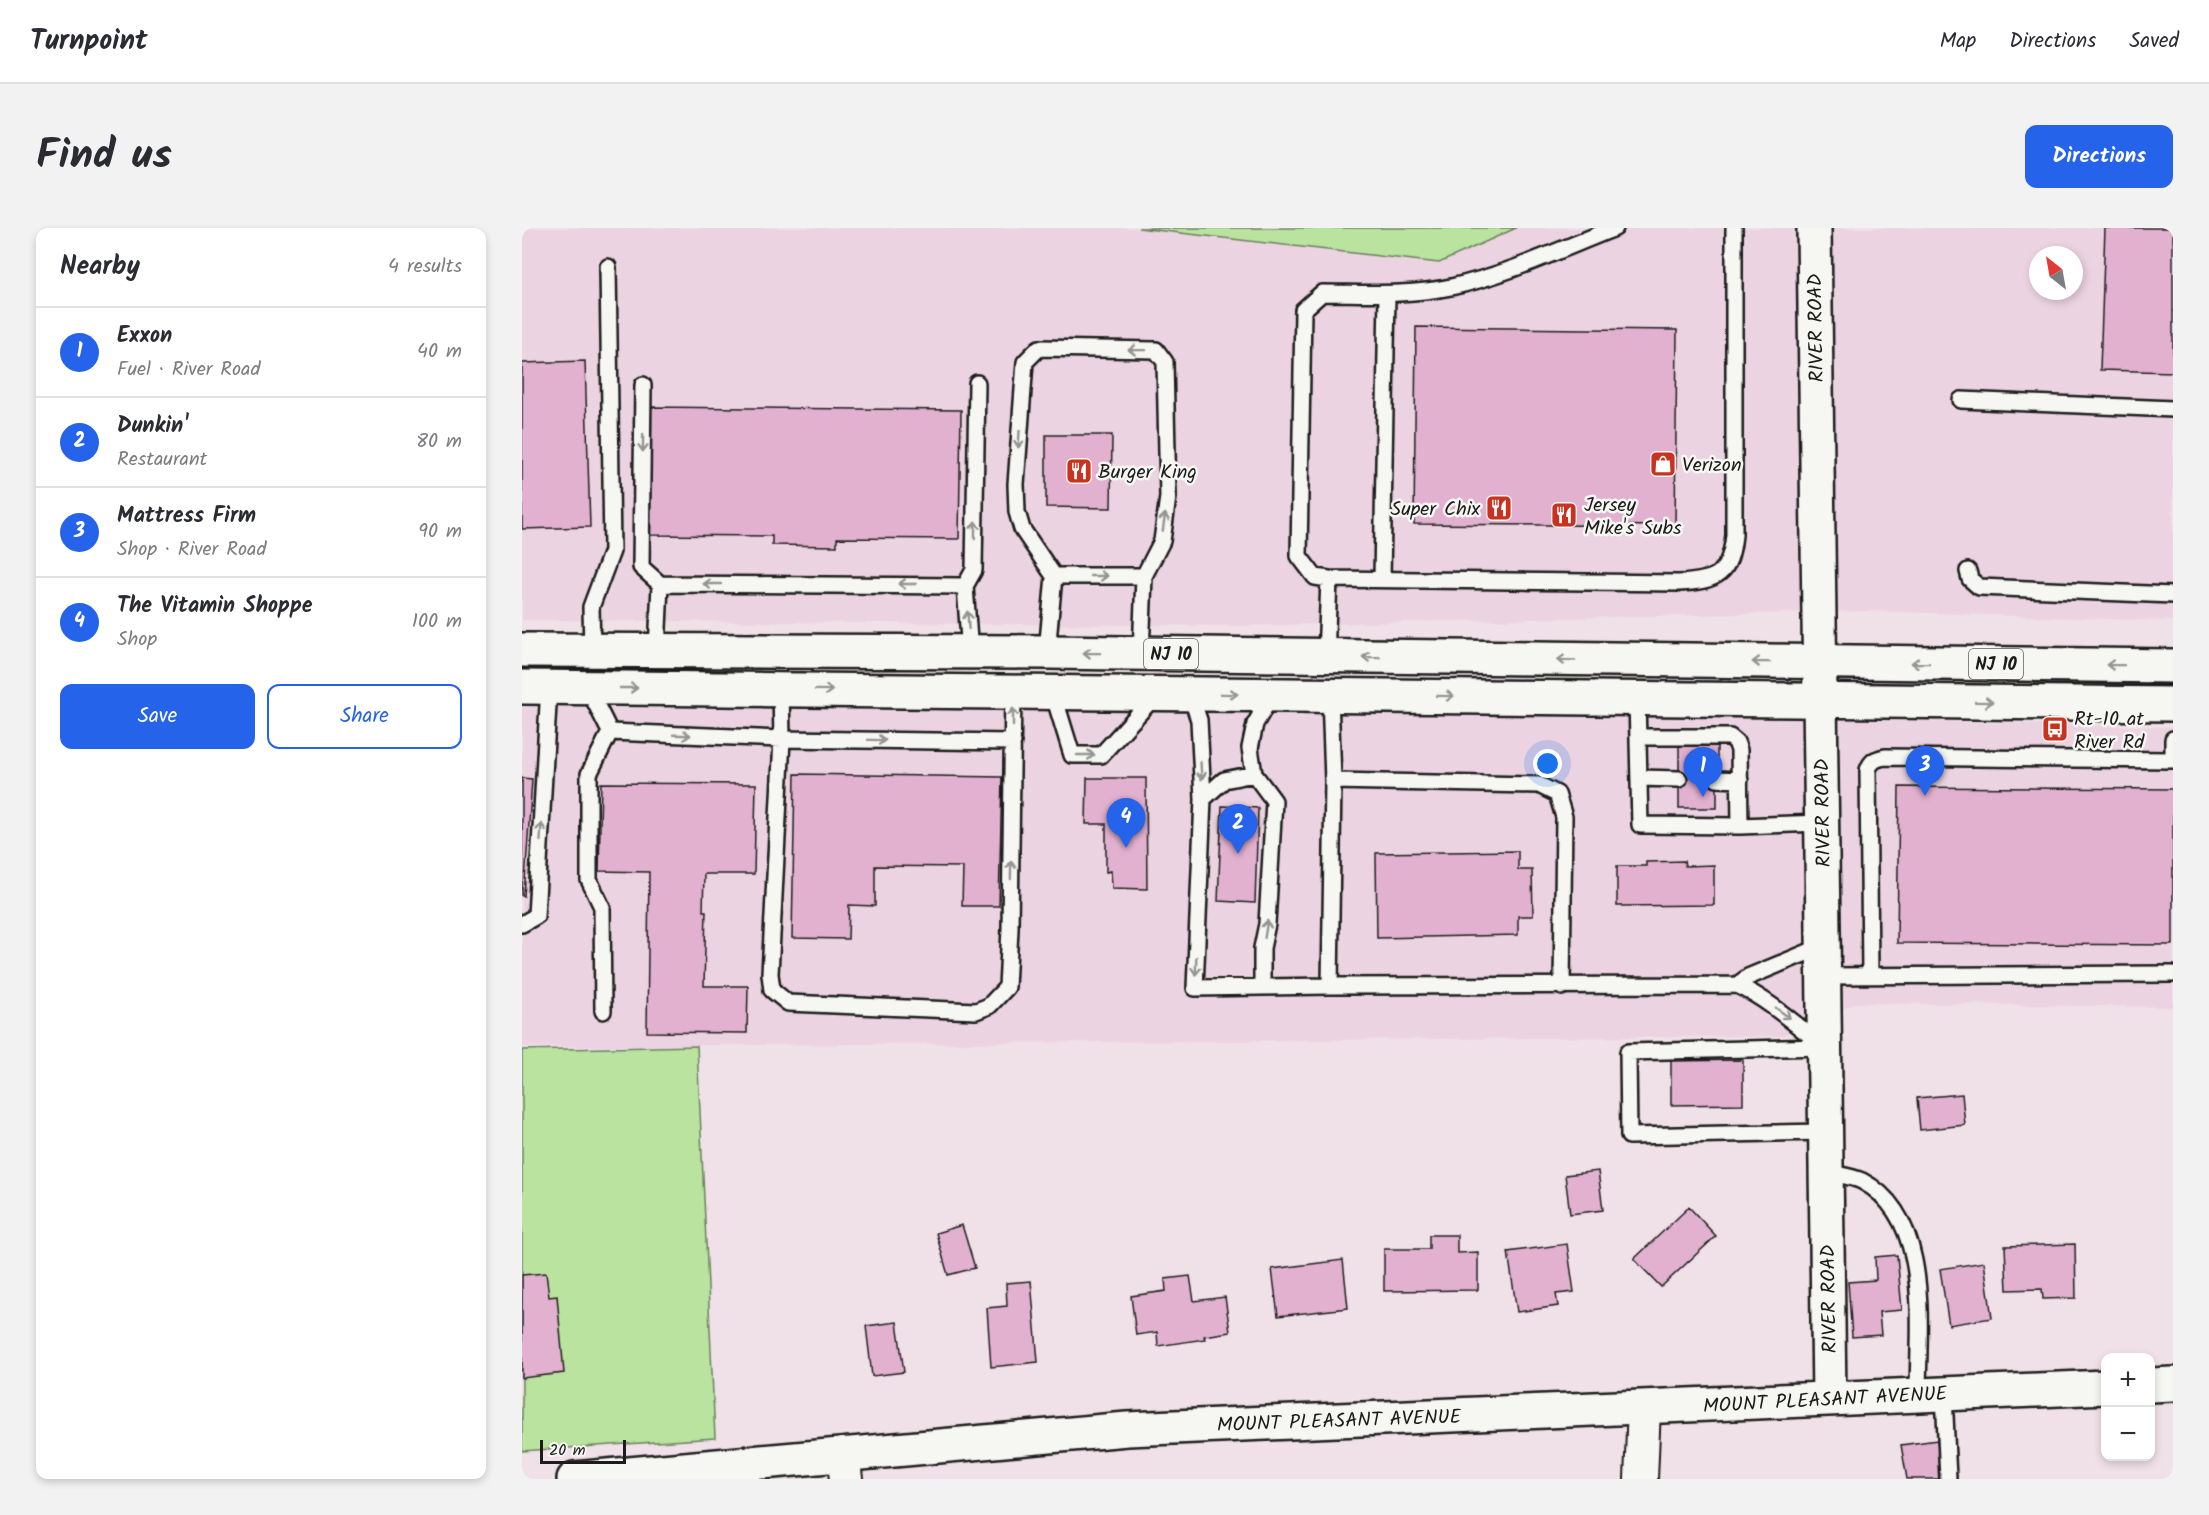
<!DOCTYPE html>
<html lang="en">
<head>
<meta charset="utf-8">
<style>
  body { margin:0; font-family:Kalam,sans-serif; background:#f2f2f3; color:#2b2b33 }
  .controls { position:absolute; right:18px; bottom:18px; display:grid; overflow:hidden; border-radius:12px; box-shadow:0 3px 9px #0003 }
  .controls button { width:54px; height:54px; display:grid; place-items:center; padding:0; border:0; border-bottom:2px solid #e1e1e2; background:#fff; color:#2b2b33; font:30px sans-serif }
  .compass { position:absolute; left:1507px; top:18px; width:54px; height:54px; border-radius:50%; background:#fff; box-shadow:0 3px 9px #0003; rotate:329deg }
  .scale { position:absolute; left:18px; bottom:15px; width:86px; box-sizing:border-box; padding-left:6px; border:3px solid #1c1c1c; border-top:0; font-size:16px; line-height:21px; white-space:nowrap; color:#1c1c1c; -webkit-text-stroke:4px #f6f6f2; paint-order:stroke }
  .you { position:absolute; left:1026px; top:536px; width:21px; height:21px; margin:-15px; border:4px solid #fff; border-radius:50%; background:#1a73e8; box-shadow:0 0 0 9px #1a73e833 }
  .badge { display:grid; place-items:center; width:39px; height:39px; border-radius:50%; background:#2563eb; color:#fff; font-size:20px; font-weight:700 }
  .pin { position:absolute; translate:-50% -50px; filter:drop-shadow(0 2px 3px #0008) }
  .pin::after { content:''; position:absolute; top:32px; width:21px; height:18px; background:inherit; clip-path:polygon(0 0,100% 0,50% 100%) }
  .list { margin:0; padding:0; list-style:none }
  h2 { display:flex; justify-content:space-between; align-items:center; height:78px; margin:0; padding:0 24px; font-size:26px }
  h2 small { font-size:20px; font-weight:400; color:#7c7c81 }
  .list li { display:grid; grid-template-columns:39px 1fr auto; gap:18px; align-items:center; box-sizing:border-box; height:90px; padding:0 24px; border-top:2px solid #e1e1e2 }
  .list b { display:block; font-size:22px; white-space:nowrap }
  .list p { margin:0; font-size:20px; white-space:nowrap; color:#7c7c81 }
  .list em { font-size:20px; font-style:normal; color:#7c7c81 }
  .actions { display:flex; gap:12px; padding:18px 24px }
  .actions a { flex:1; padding:14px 0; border:2px solid #2563eb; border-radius:12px; text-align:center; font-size:21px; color:#2563eb }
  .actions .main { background:#2563eb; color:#fff }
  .map { position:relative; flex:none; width:1651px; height:1251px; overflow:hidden; border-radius:12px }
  header { display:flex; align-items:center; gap:36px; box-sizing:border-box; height:84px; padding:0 30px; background:#fff; border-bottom:2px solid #e1e1e2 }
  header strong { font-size:28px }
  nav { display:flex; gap:33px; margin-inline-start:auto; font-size:21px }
  .intro { display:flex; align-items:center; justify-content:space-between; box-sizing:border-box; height:144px; padding:0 36px }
  h1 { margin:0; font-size:42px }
  .button { padding:15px 27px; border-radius:12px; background:#2563eb; color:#fff; font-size:21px; font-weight:700 }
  main { display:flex; gap:36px; padding:0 36px }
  aside { flex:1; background:#fff; border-radius:12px; box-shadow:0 3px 9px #0003 }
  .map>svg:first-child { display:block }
  .built { fill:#ecd3e1; fill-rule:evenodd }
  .green { fill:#b9e39f; stroke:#6a805e; stroke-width:1.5 }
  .building { fill:#e3b1d0; stroke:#1c1c1c; stroke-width:1.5 }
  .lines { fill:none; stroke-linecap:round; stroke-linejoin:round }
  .service-casing { stroke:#1c1c1c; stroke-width:20 }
  .minor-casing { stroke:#1c1c1c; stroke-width:36 }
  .tertiary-casing { stroke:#1c1c1c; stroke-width:38 }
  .primary-casing { stroke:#1c1c1c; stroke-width:38 }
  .service { stroke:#f6f6f2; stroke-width:15 }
  .minor { stroke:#f6f6f2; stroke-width:32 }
  .tertiary { stroke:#f6f6f2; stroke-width:33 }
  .primary { stroke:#f6f6f2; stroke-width:33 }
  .oneway { stroke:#949492 }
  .labels { text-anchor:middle; stroke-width:5; stroke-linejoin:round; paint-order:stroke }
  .shield { fill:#f6f6f2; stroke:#5d5d5c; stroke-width:1.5 }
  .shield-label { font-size:18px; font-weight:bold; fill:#1c1c1c }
  .street-label { font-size:20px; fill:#1c1c1c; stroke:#f6f6f2 }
  .poi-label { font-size:20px; fill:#1c1c1c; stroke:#f6f6f2; text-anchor:start }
</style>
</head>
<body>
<header>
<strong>Turnpoint</strong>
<nav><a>Map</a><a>Directions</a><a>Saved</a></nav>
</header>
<div class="intro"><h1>Find us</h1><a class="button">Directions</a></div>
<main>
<aside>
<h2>Nearby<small>4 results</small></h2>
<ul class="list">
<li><span class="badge">1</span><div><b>Exxon</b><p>Fuel · River Road</p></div><em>40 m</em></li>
<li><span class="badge">2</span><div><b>Dunkin'</b><p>Restaurant</p></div><em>80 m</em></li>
<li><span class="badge">3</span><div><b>Mattress Firm</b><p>Shop · River Road</p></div><em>90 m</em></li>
<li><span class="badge">4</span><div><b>The Vitamin Shoppe</b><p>Shop</p></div><em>100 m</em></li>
</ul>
<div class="actions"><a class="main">Save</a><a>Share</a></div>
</aside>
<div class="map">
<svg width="1651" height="1251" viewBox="0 0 1651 1251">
  <rect width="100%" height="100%" fill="#f0e1e8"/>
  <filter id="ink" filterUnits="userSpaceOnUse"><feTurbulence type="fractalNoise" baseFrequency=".0167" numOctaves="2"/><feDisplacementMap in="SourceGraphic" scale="12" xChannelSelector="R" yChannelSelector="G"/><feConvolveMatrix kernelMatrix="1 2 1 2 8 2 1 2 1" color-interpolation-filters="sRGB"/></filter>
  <g filter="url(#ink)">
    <!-- built -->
    <path class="built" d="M0,0H616L917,35L994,0H1651V393L1346,383L717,398L0,392ZM1516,27H1552V63H1516Z
      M0,479L891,481L1651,499V779L1333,775L1260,808L0,819Z"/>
    <!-- green -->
    <path class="green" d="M616,0H994L917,35Z
      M175,818L193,1210L0,1223V822Z"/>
    <!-- building -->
    <path class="building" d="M1583,0H1651V144L1578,142Z
      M894,99L1155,102L1153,298L892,296Z
      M63,133L68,299L0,301V135Z
      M129,179L439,182L437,311L315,310V318L250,317V308L127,307Z
      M524,207H590L589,280L524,279Z
      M1157,517H1195V580H1157Z
      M273,546L480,549L477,678H440L441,639L353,638V678L327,677L326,711L270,710Z
      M0,550L10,551L2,668H0Z
      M565,550H624L625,661L590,660L589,643L584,644V596H564Z
      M79,555L234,556L232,646H182L181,683H184L182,758H226L225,805L125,804L127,644L77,643Z
      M1377,559L1651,561V717L1375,715Z
      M700,578L736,580L733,675L696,673Z
      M996,623V642H1010L1011,688H996V707L855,710L854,625Z
      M1162,633L1163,638L1192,637V677L1095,678V638H1124V634Z
      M1221,832V876L1149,877V833Z
      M1440,866L1443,897L1398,902L1395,870Z
      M1076,943L1081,982L1048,986L1043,947Z
      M1167,979L1194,1008L1139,1059L1112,1031Z
      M440,997L453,1040L426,1047L414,1005Z
      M907,1007H935V1025L956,1024V1062L862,1063V1021H907Z
      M1045,1016L1052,1064L1034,1066L1036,1078L995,1084L986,1024Z
      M1553,1016L1554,1070L1521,1071L1520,1061L1485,1062L1483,1018Z
      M1375,1027L1380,1082L1357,1084L1359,1107L1330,1109L1326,1054L1354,1052L1353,1029Z
      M821,1032L826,1080L756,1088L750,1041Z
      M1462,1034L1470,1090L1427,1097L1418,1041Z
      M24,1045L27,1069L35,1068L42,1145L0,1150V1047Z
      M668,1048L672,1073L703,1069L708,1104L682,1108L683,1111L636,1118L635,1104L614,1107L609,1068L644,1063L643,1051Z
      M509,1053L516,1134L469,1139L465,1080L485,1078L484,1055Z
      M375,1094L382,1144L350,1148L344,1098Z
      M1415,1212L1421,1251H1385L1379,1217Z"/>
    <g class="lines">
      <defs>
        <path id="service" d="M121,157L119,339L138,356L443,358
          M1439,172L1651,181
          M1446,343L1448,351L1457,359L1651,367
          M532,348H622
          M807,351L1157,355C1196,353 1208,346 1212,307V0
          M860,351L865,66
          M70,422L69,379L90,323L86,39
          M135,423L138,356
          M525,424L532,348L500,301L495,284L494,256L503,134L517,120L634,122L643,134L646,269L640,313L622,348L619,426
          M448,425L443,358L452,342L455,155
          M804,429L807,351L793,349L777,328L781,82L800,65C843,65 886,68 929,59C985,47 1039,21 1093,0
          M66,460L88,504L260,511L491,514
          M259,462L260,511L248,746L250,762L266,775L454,783L467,778L485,759L488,701L491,464
          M531,465L550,527H579L633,468
          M668,465L677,492L681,571L673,760L808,758
          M808,467L811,553L808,758L1215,757C1247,772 1273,796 1300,817
          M1115,470L1118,597L1218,598L1300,595
          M1116,509H1208L1214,514L1217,522L1218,598
          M1651,511V532
          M1117,550L1157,551
          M1195,551L1218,552
          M811,553L1017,557L1035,566L1042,589L1040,759
          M681,571L702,552L732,546
          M0,696L14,688L27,459
          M1302,748L1651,746
          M1348,748L1346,542C1349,533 1353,531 1363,529L1650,532
          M1215,757L1226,749L1301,718
          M740,759V720L745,696L752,573L732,546L728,520L733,496L750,467
          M81,783L80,679L67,652V546L88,504
          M1303,819L1106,824L1107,908L1304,904
          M1304,944C1316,947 1330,948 1340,953C1411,990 1396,1100 1396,1167
          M1422,1166L1426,1251"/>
        <path id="minor" d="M321,1226L324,1251
          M1119,1251L1122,1179"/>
        <path id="tertiary" d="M1292,0L1307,1171
          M1628,1157L1651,1156
          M52,1251L605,1201L1584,1159"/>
        <path id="primary" d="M0,422L525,424L1651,438
          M0,459L1651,476"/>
      </defs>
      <!-- service casing -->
      <use href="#service" class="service-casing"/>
      <!-- minor casing -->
      <use href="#minor" class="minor-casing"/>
      <!-- tertiary casing -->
      <use href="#tertiary" class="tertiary-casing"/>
      <!-- primary casing -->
      <use href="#primary" class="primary-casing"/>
      <!-- service -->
      <use href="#service" class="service"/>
      <!-- minor -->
      <use href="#minor" class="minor"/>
      <!-- tertiary -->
      <use href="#tertiary" class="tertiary"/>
      <!-- primary -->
      <use href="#primary" class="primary"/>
    </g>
    <!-- one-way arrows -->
    <defs><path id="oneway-shaft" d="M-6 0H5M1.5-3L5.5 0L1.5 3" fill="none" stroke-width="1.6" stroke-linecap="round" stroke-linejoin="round" transform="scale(1.5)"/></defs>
    <g class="oneway">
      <use href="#oneway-shaft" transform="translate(615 122) rotate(-179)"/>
      <use href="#oneway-shaft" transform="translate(497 211) rotate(94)"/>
      <use href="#oneway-shaft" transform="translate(121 215) rotate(91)"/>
      <use href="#oneway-shaft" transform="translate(642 294) rotate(-82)"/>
      <use href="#oneway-shaft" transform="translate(453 302) rotate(-89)"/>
      <use href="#oneway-shaft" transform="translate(577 348)"/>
      <use href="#oneway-shaft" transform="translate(190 356) rotate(-180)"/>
      <use href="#oneway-shaft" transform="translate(385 356) rotate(-180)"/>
      <use href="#oneway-shaft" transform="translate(446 392) rotate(-94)"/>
      <use href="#oneway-shaft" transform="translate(570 425) rotate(-179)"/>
      <use href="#oneway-shaft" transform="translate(849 429) rotate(-179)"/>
      <use href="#oneway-shaft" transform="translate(1044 432) rotate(-179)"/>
      <use href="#oneway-shaft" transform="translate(1239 434) rotate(-179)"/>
      <use href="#oneway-shaft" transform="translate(1398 435) rotate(-179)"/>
      <use href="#oneway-shaft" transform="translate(1593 437) rotate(-179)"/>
      <use href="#oneway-shaft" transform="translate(107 460)"/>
      <use href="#oneway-shaft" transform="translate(302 462) rotate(1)"/>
      <use href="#oneway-shaft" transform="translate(707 466) rotate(1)"/>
      <use href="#oneway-shaft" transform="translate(923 468) rotate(1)"/>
      <use href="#oneway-shaft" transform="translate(1462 474) rotate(1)"/>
      <use href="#oneway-shaft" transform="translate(491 489) rotate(-90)"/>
      <use href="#oneway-shaft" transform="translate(160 507) rotate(2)"/>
      <use href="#oneway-shaft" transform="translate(355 512) rotate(1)"/>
      <use href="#oneway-shaft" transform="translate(564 527)"/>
      <use href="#oneway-shaft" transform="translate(679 543) rotate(87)"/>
      <use href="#oneway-shaft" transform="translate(19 604) rotate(-87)"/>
      <use href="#oneway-shaft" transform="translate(489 642) rotate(-89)"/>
      <use href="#oneway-shaft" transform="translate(744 701) rotate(-81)"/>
      <use href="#oneway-shaft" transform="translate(674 738) rotate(92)"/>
      <use href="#oneway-shaft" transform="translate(1261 785) rotate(36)"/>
    </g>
  </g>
  <!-- icons -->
  <defs>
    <symbol id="shop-square" viewBox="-11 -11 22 22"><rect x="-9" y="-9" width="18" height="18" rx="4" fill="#c8321e" stroke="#f6f6f2"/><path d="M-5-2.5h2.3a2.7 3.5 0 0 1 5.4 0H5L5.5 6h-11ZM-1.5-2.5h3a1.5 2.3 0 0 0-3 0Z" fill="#fff"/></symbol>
    <symbol id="restaurant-square" viewBox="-11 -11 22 22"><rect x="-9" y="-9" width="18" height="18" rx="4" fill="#c8321e" stroke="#f6f6f2"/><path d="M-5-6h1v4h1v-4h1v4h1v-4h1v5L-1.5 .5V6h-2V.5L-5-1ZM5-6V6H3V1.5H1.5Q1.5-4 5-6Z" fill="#fff"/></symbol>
    <symbol id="bus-square" viewBox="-11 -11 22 22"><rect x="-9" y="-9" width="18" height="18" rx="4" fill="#c8321e" stroke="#f6f6f2"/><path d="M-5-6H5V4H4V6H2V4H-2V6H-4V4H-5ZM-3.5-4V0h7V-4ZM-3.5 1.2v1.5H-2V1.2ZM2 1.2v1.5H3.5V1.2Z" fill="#fff"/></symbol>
  </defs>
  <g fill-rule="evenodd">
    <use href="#shop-square" x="1126" y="221" width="30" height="30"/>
    <use href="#restaurant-square" x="542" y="228" width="30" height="30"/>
    <use href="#restaurant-square" x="962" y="265" width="30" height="30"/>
    <use href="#restaurant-square" x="1027" y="272" width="30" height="30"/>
    <use href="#bus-square" x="1518" y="486" width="30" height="30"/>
  </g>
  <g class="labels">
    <!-- shield labels -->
    <g class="shield">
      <rect x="622" y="411" width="54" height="30" rx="4.5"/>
      <rect x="1447" y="421" width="54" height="30" rx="4.5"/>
    </g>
    <g class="shield-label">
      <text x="649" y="432">NJ 10</text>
      <text x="1474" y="442">NJ 10</text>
    </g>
    <!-- street labels -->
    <g class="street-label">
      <text transform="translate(1293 100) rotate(-91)" y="7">RIVER ROAD</text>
      <text transform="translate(1300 585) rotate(-91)" y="7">RIVER ROAD</text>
      <text transform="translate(1306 1071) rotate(-91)" y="7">RIVER ROAD</text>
      <text transform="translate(1303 1171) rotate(-3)" y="7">MOUNT PLEASANT AVENUE</text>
      <text transform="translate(817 1192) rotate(-2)" y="7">MOUNT PLEASANT AVENUE</text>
    </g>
    <!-- poi labels -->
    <g class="poi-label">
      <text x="1160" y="243">Verizon</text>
      <text x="576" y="250">Burger King</text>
      <text x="1062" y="283">Jersey<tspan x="1062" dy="23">Mike's Subs</tspan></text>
      <text x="958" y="287" text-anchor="end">Super Chix</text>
      <text x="1552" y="497">Rt-10 at<tspan x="1552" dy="23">River Rd</tspan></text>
    </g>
  </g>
</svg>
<div class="controls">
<button>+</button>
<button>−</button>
</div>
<svg class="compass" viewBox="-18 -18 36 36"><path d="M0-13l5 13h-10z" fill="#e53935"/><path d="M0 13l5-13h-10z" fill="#7c7c81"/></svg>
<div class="scale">20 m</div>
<div class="you"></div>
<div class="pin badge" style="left:1181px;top:569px">1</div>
<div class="pin badge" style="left:716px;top:626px">2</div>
<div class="pin badge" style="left:1403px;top:568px">3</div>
<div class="pin badge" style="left:604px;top:620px">4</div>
</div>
</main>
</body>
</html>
